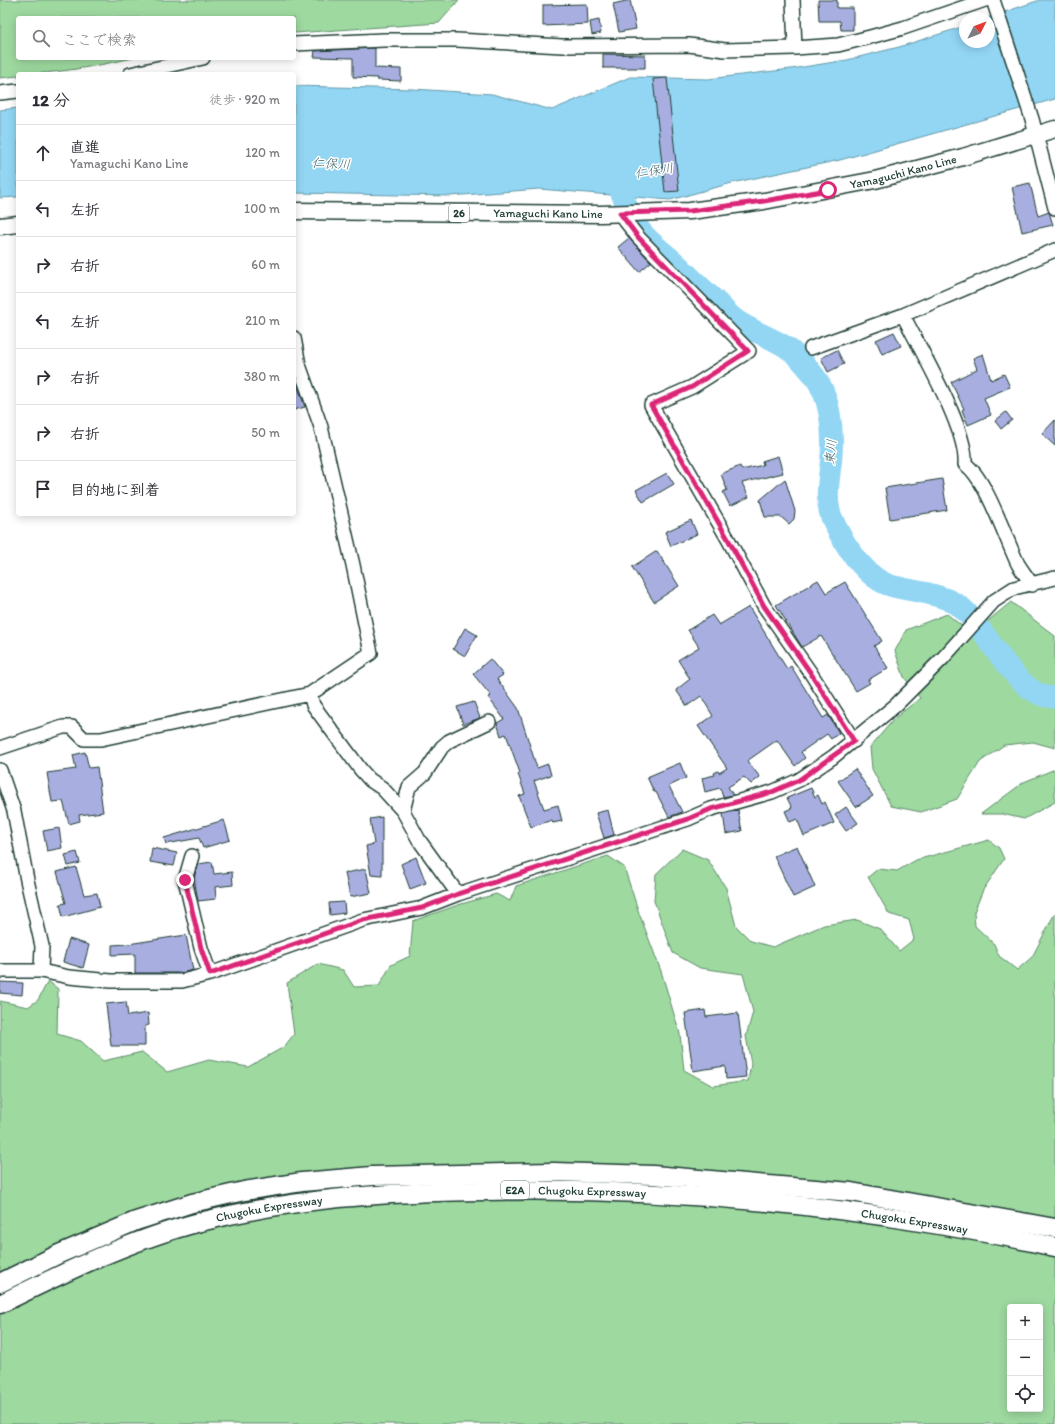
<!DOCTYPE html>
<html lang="ja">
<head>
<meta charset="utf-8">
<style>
  body { margin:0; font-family:Itim,"Klee One",sans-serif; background:#f2f2f3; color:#2b2b33 }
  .controls { position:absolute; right:12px; bottom:12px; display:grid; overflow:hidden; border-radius:4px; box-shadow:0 2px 10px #0003 }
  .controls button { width:36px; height:36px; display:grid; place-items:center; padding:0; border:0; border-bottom:1px solid #e1e1e2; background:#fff; color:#2b2b33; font:20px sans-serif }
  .compass { position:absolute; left:959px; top:12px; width:36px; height:36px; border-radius:50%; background:#fff; box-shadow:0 2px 10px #0003; rotate:48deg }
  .stop { position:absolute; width:12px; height:12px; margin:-9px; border:3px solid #db2777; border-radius:50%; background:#fff }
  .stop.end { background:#db2777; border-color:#fff; box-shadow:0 1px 4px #0008 }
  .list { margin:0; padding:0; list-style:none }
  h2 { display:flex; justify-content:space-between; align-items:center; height:52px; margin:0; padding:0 16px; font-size:17px }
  h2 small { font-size:13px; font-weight:400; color:#7c7c81 }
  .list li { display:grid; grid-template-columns:26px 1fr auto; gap:12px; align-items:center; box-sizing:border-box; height:56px; padding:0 16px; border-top:1px solid #e1e1e2 }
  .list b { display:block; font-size:15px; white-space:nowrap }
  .list p { margin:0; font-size:13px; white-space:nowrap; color:#7c7c81 }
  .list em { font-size:13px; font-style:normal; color:#7c7c81 }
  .icon { flex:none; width:22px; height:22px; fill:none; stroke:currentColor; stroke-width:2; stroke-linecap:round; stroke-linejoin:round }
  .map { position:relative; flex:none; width:1055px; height:1424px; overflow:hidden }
  .search { position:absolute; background:#fff; box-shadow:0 2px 10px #0003; left:16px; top:16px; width:280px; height:44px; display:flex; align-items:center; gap:10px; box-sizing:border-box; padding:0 14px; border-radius:4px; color:#7c7c81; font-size:15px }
  .panel { position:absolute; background:#fff; box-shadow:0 2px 10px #0003; left:16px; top:72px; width:280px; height:444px; border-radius:4px }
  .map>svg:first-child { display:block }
  .green { fill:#9ed9a0; stroke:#5e8b6a; fill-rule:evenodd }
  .water { fill:#92d6f4; stroke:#6499a7 }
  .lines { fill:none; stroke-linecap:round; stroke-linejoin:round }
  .river { stroke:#92d6f4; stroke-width:22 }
  .building { fill:#a8aedf; stroke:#1f3d34 }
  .minor-casing { stroke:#1f3d34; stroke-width:16 }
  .major-casing { stroke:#1f3d34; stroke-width:19 }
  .highway-casing { stroke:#1f3d34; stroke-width:21 }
  .minor { stroke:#fff; stroke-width:13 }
  .major { stroke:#fff; stroke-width:16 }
  .highway { stroke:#fff; stroke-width:18 }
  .route { stroke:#db2777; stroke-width:5 }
  .labels { text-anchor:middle; stroke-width:3; stroke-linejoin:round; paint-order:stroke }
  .shield { fill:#fff; stroke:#627771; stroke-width:1 }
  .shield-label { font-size:11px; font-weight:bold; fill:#1f3d34 }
  .street-label { font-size:12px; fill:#1f3d34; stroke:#fff }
  .water-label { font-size:13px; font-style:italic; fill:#3c6364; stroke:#fff }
</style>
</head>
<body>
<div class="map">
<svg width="1055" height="1424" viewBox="0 0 1055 1424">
  <rect width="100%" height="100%" fill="#fff"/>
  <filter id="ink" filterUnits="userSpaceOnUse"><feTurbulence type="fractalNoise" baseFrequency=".025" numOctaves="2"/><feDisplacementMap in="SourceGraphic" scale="8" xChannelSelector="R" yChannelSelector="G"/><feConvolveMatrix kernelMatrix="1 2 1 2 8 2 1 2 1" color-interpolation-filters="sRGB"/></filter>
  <g filter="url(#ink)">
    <!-- green -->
    <path class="green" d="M0,0H459L439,23L294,33V18H18V58H133C96,66 57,74 18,74V76L0,78Z
      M1011,602L1055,636V748L1033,742L1004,745L980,762L957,799L921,812L891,806L872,769L870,747L895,718L920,698L904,677L895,651L906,630L947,614L972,634Z
      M1055,769V802L1024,819L1002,814H981L1024,782Z
      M989,840L999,848L1004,859L983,890L974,912L975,926L994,944L999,956L1017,970L1032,957L1055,913V1424H0V1001L28,1007L38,1000L48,981L58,989L57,1034L81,1041L103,1061L142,1052L167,1072L209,1060L248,1067L284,1047L294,1034L287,983L318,964L343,970L354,987L379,986L391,965L410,956L413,921L458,905L496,894L510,901L516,886L608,856L624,867L639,913L661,971L680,1034L684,1070L713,1086L748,1081L751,1064L746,1036L753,1012L743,974L700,968L673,953L654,901L656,874L682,849L708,860L726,888L736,926L751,941L773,947L824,925L857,920L880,929L899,951L914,939L909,920L889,914L868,877L878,869L897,871L916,860ZM1010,1307H1040V1409H1010Z"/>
    <!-- water -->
    <path class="water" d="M1040,0H1055V99L840,160L732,183L670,200L539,189L450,196L294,193V86L413,89L492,94L552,110L630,77L708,79L791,69L847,60L899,47L965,26V42H989V18H987Z
      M18,108V197L0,198V110Z"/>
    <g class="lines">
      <!-- river -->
      <path class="river" d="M616,176C621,195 629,213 640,230C650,243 666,254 678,265C691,278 705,291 718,303C724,309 730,316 737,321C752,331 770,337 786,347C795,353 805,364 812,373C831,395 834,433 831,461C829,479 825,498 831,516C841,540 865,579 892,586C914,592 944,593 962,608C987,629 1019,701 1055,697"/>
    </g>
    <!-- building -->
    <path class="building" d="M630,0L636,29L619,32L613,4Z
      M818,0H837V8H853V30H841L840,21H819Z
      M587,4L588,24L543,26V5Z
      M599,20L601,33L592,35L590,22Z
      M375,48V68L401,69V81L377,80V78L353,77V58L314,57L315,51Z
      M603,54L645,55V68H603Z
      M667,78L679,191L665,192L653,79Z
      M1030,183L1038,216L1049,212L1053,225L1022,232L1012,187Z
      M629,238L651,262L639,272L618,247Z
      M894,332L901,346L882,354L876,340Z
      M837,350L844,364L828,372L821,358Z
      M983,354L991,380L1004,374L1010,387L984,398L991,415L968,425L962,410L964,409L951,382L977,369L973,358Z
      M294,376L305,407L294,410Z
      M1006,412L1012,420L1001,429L995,421Z
      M1055,420V446L1042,434Z
      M778,456L783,473L742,483L749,497L730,506L723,492L727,490L721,474L740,466L742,470L763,465L762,461Z
      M667,473L674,484L643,502L636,490Z
      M785,479L795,511L794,519L789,524L781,517H765L760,500Z
      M942,479L947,510L890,519L885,488Z
      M691,520L697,534L671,546L665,532Z
      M657,551L679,586L654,602L632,567Z
      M818,580L826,593L845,582L882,641L874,646L888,668L868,680L870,683L856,691L821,636L802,647L776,605Z
      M749,607L787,669L791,666L823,718L828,715L839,733L831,739L827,734L801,752L805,758L795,766L777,740L747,761L760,777L751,784L744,777L728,787L733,795L723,797L720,788L705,792L702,778L715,775L714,773L718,771L719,773L727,768L698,726L713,716L701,696L687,706L676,690L690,679L678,660L699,647L688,630L712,615L719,625Z
      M465,628L477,635L465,656L453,649Z
      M490,659L503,675L497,679L518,708L537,768L548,764L551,775L534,781L544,809L558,805L562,821L553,823L552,820L531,827L519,796L525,794L518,774L520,773L506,734L501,736L497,723L504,719L488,697L491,696L473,674Z
      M474,702L480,718L463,724L457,707Z
      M85,752L89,768L97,767L103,812L79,815L80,821L69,824L63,801L52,802L47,773L76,769L73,755Z
      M680,763L686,778L669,786L682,812L669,817L656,792H654L647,777Z
      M855,769L873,796L856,807L838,781Z
      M811,788L815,797L818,795L822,804L825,802L834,823L804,836L797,819L790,822L785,811L792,808L787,798Z
      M846,807L858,823L846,831L835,815Z
      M608,810L614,835L604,838L596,813Z
      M738,810L742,831L726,834L723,814Z
      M382,817V876L371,875L366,846L374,844L370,819Z
      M224,820L230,840L203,848L199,838L166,844L164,838Z
      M59,828L62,848L47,851L43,831Z
      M797,846L815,887L793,897L774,856Z
      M152,848L177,853L174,866L150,862Z
      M77,852L80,863L68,866L65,855Z
      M416,857L426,883L410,889L401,864Z
      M212,862L214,874L232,872L233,885L215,887L216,899L198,901L194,878L198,864Z
      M76,867L84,895L97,893L100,907L63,917L60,904L66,903L57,872Z
      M366,869L371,893L350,897L345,873Z
      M344,902L345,913L330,915L329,903Z
      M186,935L193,970L181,973H135V954L112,955V945L128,944Z
      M69,939L89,945L83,968L63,962Z
      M0,982L23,983L22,995L0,993Z
      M126,1002L128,1016L148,1013L149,1025L145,1026V1046H111L106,1004Z
      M705,1010L706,1017L738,1013L746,1077L726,1079L725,1066L693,1071L685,1013Z"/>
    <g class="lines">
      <defs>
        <path id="minor" d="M793,0L795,48
          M993,0L1032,119L1055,208
          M294,44L384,40H457L562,46L689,45L725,50L795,48L838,45L870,37L903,28L985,0
          M130,74L203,58
          M0,93L18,91
          M619,213L638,237L749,351L692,387L651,405L728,539L764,606L810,672L854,741
          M903,315C920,349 968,430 965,464C986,478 1006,540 1018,564C1022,571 1028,578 1032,585
          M811,348L903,315L1055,250
          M310,694L313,705L361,770L370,780L382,788L403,811L419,840L458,894
          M0,748L63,727H72L84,739H101L310,694L371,653L353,565L321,427L299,365L294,338
          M0,770L14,811L27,880L42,946L41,971
          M403,811L409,787L425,773L442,747L449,741L489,722
          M192,856L185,880L201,948L210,974
          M0,971H41L69,977L111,981H182L210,974L363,920L422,908L458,894L688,819L711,809L772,792L799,780L833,757L896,705L943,658L994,601L1014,588L1055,578"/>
        <g id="major">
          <path id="s1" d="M294,211L601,214L690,211L764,201L875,180L963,157L1055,129"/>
          <path d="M0,226L18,224"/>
        </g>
        <g id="highway">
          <path d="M0,1283L59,1254L136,1221L192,1203L244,1191L302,1182L372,1176L554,1172L653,1175L851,1192L1055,1228"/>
          <path id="s2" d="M0,1304C65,1272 130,1240 200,1222C294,1198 389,1192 485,1191C633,1188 781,1199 927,1223C970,1230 1013,1237 1055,1247"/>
        </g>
      </defs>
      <!-- minor casing -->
      <use href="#minor" class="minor-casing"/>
      <!-- major casing -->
      <use href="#major" class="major-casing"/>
      <!-- highway casing -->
      <use href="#highway" class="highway-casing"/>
      <!-- minor -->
      <use href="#minor" class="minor"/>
      <!-- major -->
      <use href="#major" class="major"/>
      <!-- highway -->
      <use href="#highway" class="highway"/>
    </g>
  </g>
  <g class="lines" filter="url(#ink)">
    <!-- route -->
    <path class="route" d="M185,880L201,948L210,974L363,920L422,908L458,894L688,819L711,809L772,792L799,780L854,741L810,672L764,606L728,539L651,405L692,387L748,351L638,237L620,213L690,211L764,201L828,190"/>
  </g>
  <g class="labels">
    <!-- shield labels -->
    <g class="shield">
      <rect x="449" y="204" width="20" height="18" rx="3"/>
      <rect x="501" y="1181" width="28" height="18" rx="3"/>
    </g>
    <g class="shield-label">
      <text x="459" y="217">26</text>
      <text x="515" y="1194">E2A</text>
    </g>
    <!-- street labels -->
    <g class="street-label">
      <text dy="4" stroke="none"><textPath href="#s1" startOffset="613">Yamaguchi Kano Line</textPath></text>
      <text dy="4" stroke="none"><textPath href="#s1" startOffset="254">Yamaguchi Kano Line</textPath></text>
      <text dy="4" stroke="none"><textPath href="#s2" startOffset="611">Chugoku Expressway</textPath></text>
      <text dy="4" stroke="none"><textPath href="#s2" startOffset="287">Chugoku Expressway</textPath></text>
      <text dy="4" stroke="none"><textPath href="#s2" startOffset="935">Chugoku Expressway</textPath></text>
    </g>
    <!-- water labels -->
    <g class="water-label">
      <text transform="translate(331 163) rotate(3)" y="5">仁保川</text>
      <text transform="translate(654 170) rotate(-9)" y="5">仁保川</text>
      <text transform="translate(830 452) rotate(-86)" y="5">東川</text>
    </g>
  </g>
</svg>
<div class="controls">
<button>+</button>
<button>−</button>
<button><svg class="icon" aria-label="locate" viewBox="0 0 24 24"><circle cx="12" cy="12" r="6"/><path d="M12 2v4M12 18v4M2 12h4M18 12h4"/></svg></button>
</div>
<svg class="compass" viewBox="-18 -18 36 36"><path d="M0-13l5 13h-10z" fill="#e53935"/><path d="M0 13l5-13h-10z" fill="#7c7c81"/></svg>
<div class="stop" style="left:828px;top:190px"></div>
<div class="stop end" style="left:185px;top:880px"></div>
<div class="search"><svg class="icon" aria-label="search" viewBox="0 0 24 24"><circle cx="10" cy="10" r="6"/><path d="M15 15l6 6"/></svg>ここで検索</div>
<section class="panel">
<h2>12 分<small>徒歩 · 920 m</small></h2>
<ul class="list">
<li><svg class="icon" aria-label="ahead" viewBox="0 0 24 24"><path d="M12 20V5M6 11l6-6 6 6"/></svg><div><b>直進</b><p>Yamaguchi Kano Line</p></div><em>120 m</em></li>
<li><svg class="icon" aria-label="left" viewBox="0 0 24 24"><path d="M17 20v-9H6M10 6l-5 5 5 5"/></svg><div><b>左折</b></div><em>100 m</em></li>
<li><svg class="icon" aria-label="right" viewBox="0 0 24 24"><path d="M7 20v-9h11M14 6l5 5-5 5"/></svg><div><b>右折</b></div><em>60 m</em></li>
<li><svg class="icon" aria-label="left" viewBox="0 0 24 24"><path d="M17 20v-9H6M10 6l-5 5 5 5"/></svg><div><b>左折</b></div><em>210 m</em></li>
<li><svg class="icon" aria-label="right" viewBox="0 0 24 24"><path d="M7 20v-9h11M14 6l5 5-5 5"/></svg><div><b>右折</b></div><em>380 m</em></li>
<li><svg class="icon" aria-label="right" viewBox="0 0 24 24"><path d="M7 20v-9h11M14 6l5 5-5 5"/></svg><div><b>右折</b></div><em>50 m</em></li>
<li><svg class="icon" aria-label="arrive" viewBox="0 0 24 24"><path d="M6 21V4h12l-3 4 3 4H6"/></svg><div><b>目的地に到着</b></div></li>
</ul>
</section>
</div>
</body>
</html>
